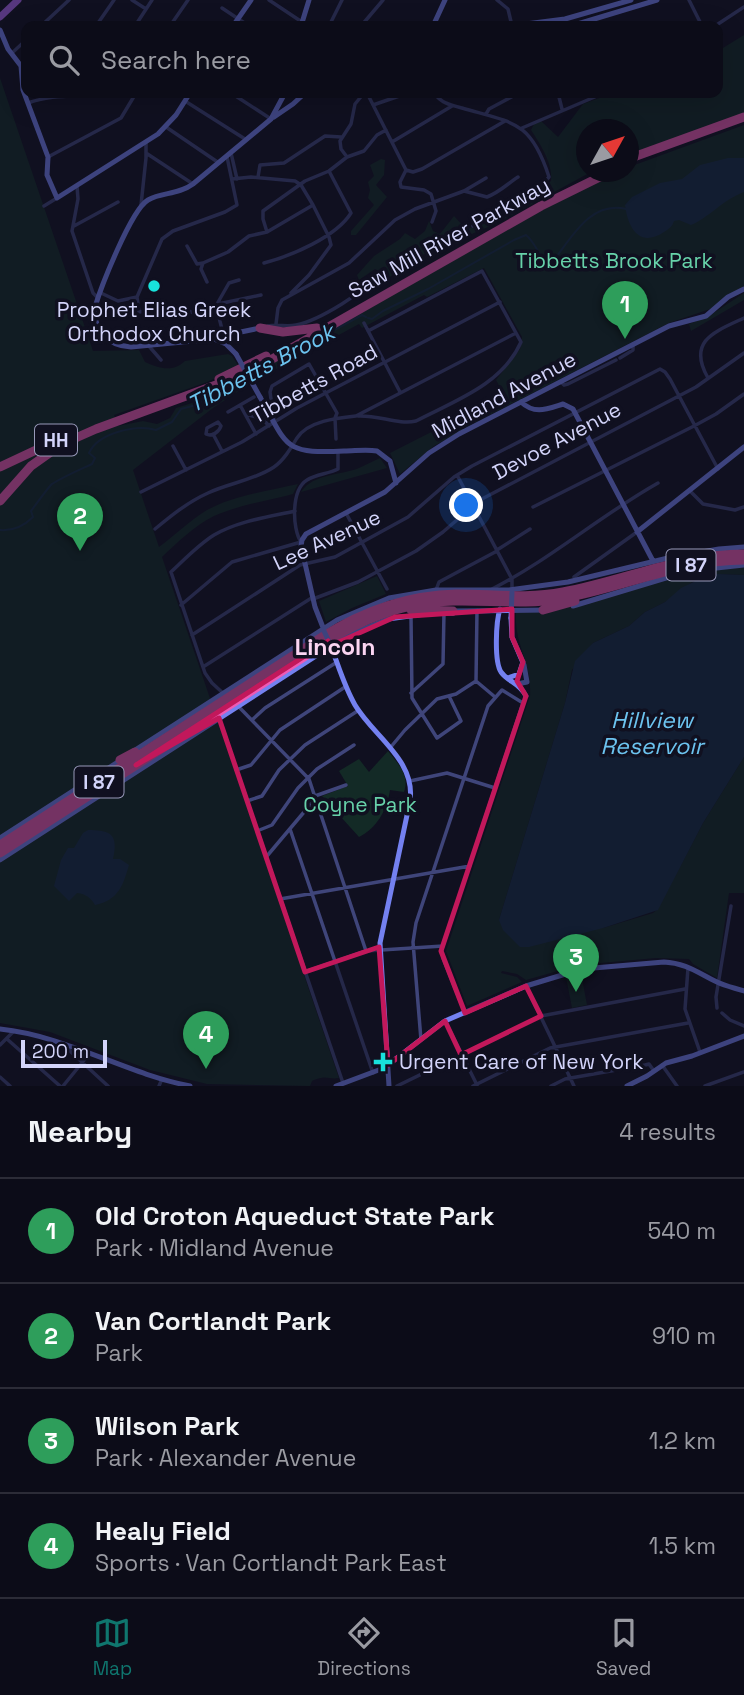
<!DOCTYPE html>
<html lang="en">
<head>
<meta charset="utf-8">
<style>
  body { margin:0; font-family:"Space Grotesk",sans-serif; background:#1a1a25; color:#f1f3f6 }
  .compass { position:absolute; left:576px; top:119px; width:63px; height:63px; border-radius:50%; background:#0c0c18; box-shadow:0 7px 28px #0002; rotate:50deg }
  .scale { position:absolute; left:21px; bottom:18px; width:86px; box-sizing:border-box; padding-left:7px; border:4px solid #d3d4fa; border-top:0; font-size:19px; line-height:24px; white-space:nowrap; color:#d3d4fa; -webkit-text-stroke:5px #101020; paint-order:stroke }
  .you { position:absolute; left:467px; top:506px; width:24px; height:24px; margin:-18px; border:5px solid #fff; border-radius:50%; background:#1a73e8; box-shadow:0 0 0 10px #1a73e833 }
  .badge { display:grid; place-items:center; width:46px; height:46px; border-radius:50%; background:#0f766e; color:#fff; font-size:23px; font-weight:700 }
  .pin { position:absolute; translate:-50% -58px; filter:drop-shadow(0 2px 4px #0008) }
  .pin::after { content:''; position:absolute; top:37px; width:24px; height:21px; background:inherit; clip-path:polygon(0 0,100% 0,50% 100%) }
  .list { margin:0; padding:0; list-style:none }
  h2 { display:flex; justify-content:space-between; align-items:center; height:91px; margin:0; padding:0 28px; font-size:30px }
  h2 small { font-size:23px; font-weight:400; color:#9a9ba2 }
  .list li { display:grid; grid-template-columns:46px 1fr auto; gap:21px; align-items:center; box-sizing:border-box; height:105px; padding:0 28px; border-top:2px solid #2c2c37 }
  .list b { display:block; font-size:26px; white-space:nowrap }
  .list p { margin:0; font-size:23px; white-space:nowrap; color:#9a9ba2 }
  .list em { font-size:23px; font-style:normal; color:#9a9ba2 }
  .icon { flex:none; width:38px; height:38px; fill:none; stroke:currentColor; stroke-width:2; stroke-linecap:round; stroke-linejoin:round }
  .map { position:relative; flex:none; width:744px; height:1086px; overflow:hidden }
  .search { position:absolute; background:#0c0c18; box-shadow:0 7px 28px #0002; left:21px; right:21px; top:21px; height:77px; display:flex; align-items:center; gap:18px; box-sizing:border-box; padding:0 24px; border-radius:14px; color:#9a9ba2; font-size:26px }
  .sheet { height:511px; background:#0c0c18 }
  nav { display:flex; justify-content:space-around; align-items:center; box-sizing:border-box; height:98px; border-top:2px solid #2c2c37; background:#0c0c18; font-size:19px; color:#9a9ba2 }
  nav a { display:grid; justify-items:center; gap:4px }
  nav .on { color:#0f766e }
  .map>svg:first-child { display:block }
  .green { fill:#132a26 }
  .water { fill:#152e45 }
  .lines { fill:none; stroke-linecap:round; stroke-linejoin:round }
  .stream { stroke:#152e45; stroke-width:2 }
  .street { stroke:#3f457a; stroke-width:3.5 }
  .secondary { stroke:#7481f0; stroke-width:5 }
  .primary { stroke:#aa66ef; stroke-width:7 }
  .highway { stroke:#ee5bb4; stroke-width:9 }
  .secondary-bridge { stroke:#7481f0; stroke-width:5 }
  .marked { fill:none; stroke:#c2185b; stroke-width:5; stroke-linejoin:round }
  .poi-dot { fill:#18e2dc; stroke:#101020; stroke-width:2.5 }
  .labels { text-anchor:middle; stroke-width:7; stroke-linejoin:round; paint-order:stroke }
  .shield { fill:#101020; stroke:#9899b9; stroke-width:2 }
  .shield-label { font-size:19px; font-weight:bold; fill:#d3d4fa }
  .street-label { font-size:21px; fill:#d3d4fa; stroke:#101020 }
  .park-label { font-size:21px; fill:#67d2aa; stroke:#101020 }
  .poi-label { font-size:21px; fill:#d3d4fa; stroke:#101020 }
  .water-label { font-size:23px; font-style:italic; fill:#6cc3ef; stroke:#101020 }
  .neighbourhood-label { font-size:23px; font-weight:bold; fill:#fbd5f2; stroke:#101020 }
</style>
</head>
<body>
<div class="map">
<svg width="744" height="1086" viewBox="0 0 744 1086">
  <rect width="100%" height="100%" fill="#101020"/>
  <!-- green -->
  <path class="green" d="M744,35V113L629,155L628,130H586V172H591L495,224L423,255L385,280L389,273L384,269L379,271L375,269L359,280L357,275L374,256L400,239L405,233L415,239L425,231L429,221L433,231L440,234L454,216C462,224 463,229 475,227L551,181C553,163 540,144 531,130L534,124L541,121L558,137L583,104L613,93H718V51Z
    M0,78L93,351L139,350L145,362C159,368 172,373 185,361L228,354L232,356L239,367L207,382L114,415L118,426L143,421L157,424L170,418L176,408L192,403L208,393L241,381L248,385L213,408L133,470L159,547C175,535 189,521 207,510C234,495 268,491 298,484L293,494C267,501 239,505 214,516C194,526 178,542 162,557L339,1078C328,1080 327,1074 312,1081L310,1086L207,1084L150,1070L50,1032L0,1023Z
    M744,125V287L724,298L713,308L669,323L476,422L434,446L400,474L390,453L504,395L496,380L520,349L522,337L484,268L427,297L424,295L362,328L359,324L256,380L253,374L579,188L618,172H628L629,167Z
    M381,159L385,160L384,175L376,185L387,197L356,235H351V231L374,205L368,198L370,190L368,182L374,176L370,165Z
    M744,293V300L691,331L689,324L709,316Z
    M380,458L387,468L301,492C314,473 339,476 359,468C366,465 373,461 380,458Z
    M744,567V575L718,574L695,580L665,602L645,612L629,626L593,643L572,670L565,703L499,920L603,928L653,913L658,909L703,823L744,757V893H729L717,978L693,964L689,959L656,958L579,965L526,980L517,974L502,971L501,973L517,977L522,982L467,1006L446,951L530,696C532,661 514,646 516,612L557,610L690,573Z
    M377,576L386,594L352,608L326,622L319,601Z
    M388,751C398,764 410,775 404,792L390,790C387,810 377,828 359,837L322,796L348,786L339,771L359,759L369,772Z
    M581,973L587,1005L572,1008L566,977Z"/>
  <!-- water -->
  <path class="water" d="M728,158H744V192C721,201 710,217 691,225L679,220L674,221C672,227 670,228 664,232C640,248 628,229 625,205L632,197L660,183L682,179L700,165Z
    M718,574L744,575V757L703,823L658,910L603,928L529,947H520L503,930L499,920L565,703L575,661L593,643L629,626L645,612L665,602L681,588L706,576Z
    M88,830C113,830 118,836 113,859H120L129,865C123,885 119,900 95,905C91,898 86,894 77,893L69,901L54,886L61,860L68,848H74L83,833Z"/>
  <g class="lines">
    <!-- stream -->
    <path class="stream" d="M368,318L372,319L383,311L428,289L514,240L526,235C537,244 539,259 550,265C570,241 589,200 626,209
      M310,343L362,315L366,317
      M0,530C13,531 24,526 33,517L31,511C34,507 50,485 52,484C65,476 77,471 92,464L95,458L89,453C98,433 136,424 156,430L172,422L181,409L196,405L240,380"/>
    <!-- street -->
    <path class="street" d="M132,0L146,9
      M269,0L302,22
      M497,0L508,9L512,26
      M689,0L702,26
      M222,8L249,26
      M41,26L69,0
      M96,26L114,0
      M135,26L152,0
      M170,26L188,0
      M329,26L342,0
      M361,26L383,0
      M690,26L701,23
      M715,26L744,7
      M12,53L26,40
      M231,93L271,119
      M367,93L406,170
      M434,93C441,103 450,105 462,108C514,123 531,121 549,177L541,186L473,226
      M558,93L562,109
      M185,101L245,139
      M28,103C55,93 83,98 111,93
      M373,105L408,93
      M486,114L489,109L519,93
      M166,127L219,163
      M522,128L604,93
      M392,142L452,106
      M146,153L193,184
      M231,153L237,179
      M48,157L121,118L136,93
      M227,157L237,205L225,212L173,231L162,239L137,297L139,312L177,307L197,314L218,304L261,295
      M347,157L341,149L340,141L351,124L355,104L364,93
      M406,170L413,172L422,169L505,121
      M406,170L400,182L401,187L424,190L431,194L436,211L432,222
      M258,177L260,165L284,163L325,136L341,137
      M232,179L251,177L295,181L301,185L313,205L329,237L331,245L309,275L291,293
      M77,186L78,199L72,231L93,293L98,298
      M464,191L487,197C500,192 507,184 518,177
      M141,205L146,158V143
      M44,206L57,198
      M74,226L118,202
      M267,232L263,219V211L305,181L329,171L347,157L364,151L377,135L386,130
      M187,246L197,264L203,263
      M264,263C291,256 336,237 351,213L329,171
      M207,282L201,269L203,263L228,252L249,236L267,232L313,205
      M101,293L118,301L137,297
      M217,304L229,283L239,280
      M216,306L223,333L221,341
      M364,323L400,392
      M276,324L278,308L282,300L349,263L395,220L415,209L464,191L486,178
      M268,326C278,324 286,327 296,325C322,320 363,291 384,274
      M148,345L161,360
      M620,358L633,350V345
      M708,378C687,341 714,332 744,318
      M561,382L564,385L568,384L616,360
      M240,405L256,434
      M228,412L254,397
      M245,414L263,419L269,426
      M358,416C379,415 398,425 416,421C454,401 502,385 521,342L482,271L368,331
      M274,420L270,392L272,386L309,364L337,413L335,418L336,439
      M218,422L221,426C219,432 212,437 206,434L207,428Z
      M213,434L222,451
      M173,446L186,470
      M457,475L512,579V589
      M690,491L703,504L735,510L744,507
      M141,492L242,442L297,408L500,302
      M533,507L694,426L716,414L744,394
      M346,513L387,589
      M155,529C172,515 188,502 208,493C229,483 255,480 274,467C284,460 291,448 297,438C308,421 337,418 356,416L516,333
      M497,550L530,529
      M574,577L637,532
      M492,589C551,559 601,515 658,483
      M436,590L439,582L497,551
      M313,599L358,582L416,551L443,532L480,500L696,387L744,353
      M181,605L232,562L301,542C292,528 291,490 307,480C316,474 328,474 338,469V451
      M411,617L412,698L437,738L461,721L449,696
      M192,635L300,565L335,557L408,517L454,477L472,466L660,369L665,372L670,379L718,469
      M203,667L313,597
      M476,681L477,610
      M476,681L495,697
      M411,693L443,664L444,612
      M224,694L212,683L205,673L171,572C185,559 198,545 214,535C238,521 268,517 295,511
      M238,706L309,779L366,951
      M219,718L343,1083
      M252,720L265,708L337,662
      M390,748L405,730L437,699L456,694L476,681
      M236,770L251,765L280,730L345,687
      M410,781L447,773L495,788
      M315,796L346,785
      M247,801L262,796L279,770L305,745L359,710
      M290,829L373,1073
      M257,831L272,825L298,788L317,769L354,745
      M267,856L315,799
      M280,899L470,866
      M688,968L685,1009L700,1052
      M305,972L366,951L443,946
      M526,986L574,1086
      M717,1008L716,997L731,906
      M465,1013L443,958L442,949L523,703
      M722,1013L730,1020L744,1026
      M445,1021L477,1085
      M7,1039L60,1086
      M421,1040L413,942L416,923L488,706L502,690L523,703
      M65,1044L71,1052L108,1086
      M0,1045L14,1031
      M662,1065L677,1086
      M0,1077L10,1086
      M63,1086L90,1053
      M159,1086L162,1079
      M397,1086L541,1016L685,989
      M473,1086L550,1048L688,1023
      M551,1086L565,1079L645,1065L649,1064L654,1071
      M705,1086L744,1072"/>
    <!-- secondary -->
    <path class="secondary" d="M233,26L251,0
      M301,26L309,0
      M433,26L445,0
      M510,26L565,19L631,0
      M571,26L657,0
      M0,30L8,49L21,66L23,90L48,157L47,175L57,198L158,134L176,115L190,93
      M274,117L293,104L305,93
      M221,341L231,334L260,328
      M236,354L226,344L214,339L131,347C108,346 93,330 95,307C101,287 131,210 148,200C162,192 178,195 193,184L271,119L285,93
      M260,397C288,447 283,454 344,451C355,451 366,449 377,451L390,461L396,483
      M521,402C535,415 547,409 563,404L573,409L653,561
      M637,532L744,447
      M573,606L689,571L744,565
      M500,609C496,621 494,661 501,672C508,682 520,683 526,696
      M451,611L546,610
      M511,618L512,637L524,665L527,682L517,684
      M324,630L315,607L301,546L302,540L306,534L385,492L429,453L459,434L669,326L706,316L728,297L744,289
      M330,644C338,664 344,686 355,705C374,737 416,760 410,801L380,943L389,1086
      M508,678L519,674L523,662
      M132,752L337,620L389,598L436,590H509L568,582L668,558L719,549L744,547
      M0,838L121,760
      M0,860L350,634L388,619L424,614
      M0,1029C67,1036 124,1073 190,1086
      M336,1086L384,1068L445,1021L526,986L582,969L664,962C686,963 698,973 717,982C725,986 735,988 744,991
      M627,1086L647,1076L666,1063L692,1056L744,1036"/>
    <!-- primary -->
    <path class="primary" d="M0,17L18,0"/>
    <!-- highway -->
    <path class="highway" d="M628,159L744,117
      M260,328L283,332L317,328
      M219,379L266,356
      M0,467L68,435
      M0,501L31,466L62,444L96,429L246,374L541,206L610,172
      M411,610L453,611
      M543,610L575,601
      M120,760L135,752
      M0,845L322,637C363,611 407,595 457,594C492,594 527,599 563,592C624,581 681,554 744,554
      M0,853L341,633C375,614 413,602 453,601C489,600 525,605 560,599C622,588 680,560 744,560"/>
    <!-- secondary-bridge -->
    <path class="secondary-bridge" d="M236,354L260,397
      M511,618L512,592
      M324,631L330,644"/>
  </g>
  <!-- marked area -->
  <path d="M0 0H744V1086H0ZM512,609V637L523,662L517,681L526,696L441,951L465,1013L526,986L541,1016L461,1055L445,1021L388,1065L379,947L305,972L219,718L136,765L328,641L330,646L395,617Z" fill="#101020" fill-opacity=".55" fill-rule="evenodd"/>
  <path class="marked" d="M512,609V637L523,662L517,681L526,696L441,951L465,1013L526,986L541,1016L461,1055L445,1021L388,1065L379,947L305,972L219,718L136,765L328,641L330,646L395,617Z"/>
  <!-- markers -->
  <g class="poi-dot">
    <circle cx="154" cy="286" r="7"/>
    <path d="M379.5 1051.5h7v7h7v7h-7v7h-7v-7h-7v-7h7z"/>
  </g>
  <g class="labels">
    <!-- shield labels -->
    <g class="shield">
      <rect x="35" y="424.5" width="42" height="31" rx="5"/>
      <rect x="666.5" y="549.5" width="49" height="31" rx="5"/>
      <rect x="74.5" y="766.5" width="49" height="31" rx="5"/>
    </g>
    <g class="shield-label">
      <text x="56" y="447">HH</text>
      <text x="691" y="572">I 87</text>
      <text x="99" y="789">I 87</text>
    </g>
    <!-- street labels -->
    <g class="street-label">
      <text transform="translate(449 238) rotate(-29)" y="7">Saw Mill River Parkway</text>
      <text transform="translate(314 384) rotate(-29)" y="7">Tibbetts Road</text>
      <text transform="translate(504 395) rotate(-28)" y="7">Midland Avenue</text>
      <text transform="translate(557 441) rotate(-28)" y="7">Devoe Avenue</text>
      <text transform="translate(327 540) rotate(-25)" y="7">Lee Avenue</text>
    </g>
    <!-- park labels -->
    <g class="park-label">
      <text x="614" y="268">Tibbetts Brook Park</text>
      <text x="360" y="812">Coyne Park</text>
    </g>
    <!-- poi labels -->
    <g class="poi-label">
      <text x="154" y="317">Prophet Elias Greek<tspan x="154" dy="24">Orthodox Church</tspan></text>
      <text x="399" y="1069" text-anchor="start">Urgent Care of New York</text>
    </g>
    <!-- water labels -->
    <g class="water-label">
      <text transform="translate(261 368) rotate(-28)" y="8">Tibbetts Brook</text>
      <text x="652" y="728">Hillview<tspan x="652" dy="26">Reservoir</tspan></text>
    </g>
    <!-- neighbourhood labels -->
    <g class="neighbourhood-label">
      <text x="335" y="655">Lincoln</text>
    </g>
  </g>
</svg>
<svg class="compass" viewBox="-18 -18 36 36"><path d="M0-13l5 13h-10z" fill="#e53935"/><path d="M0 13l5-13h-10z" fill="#9a9ba2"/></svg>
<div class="scale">200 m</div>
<div class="you"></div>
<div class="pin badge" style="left:625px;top:339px;background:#2e9e5b">1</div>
<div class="pin badge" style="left:80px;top:551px;background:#2e9e5b">2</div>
<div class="pin badge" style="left:576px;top:992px;background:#2e9e5b">3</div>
<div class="pin badge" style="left:206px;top:1069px;background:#2e9e5b">4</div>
<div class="search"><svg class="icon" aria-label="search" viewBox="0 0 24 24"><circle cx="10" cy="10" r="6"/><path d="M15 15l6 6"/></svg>Search here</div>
</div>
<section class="sheet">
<h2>Nearby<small>4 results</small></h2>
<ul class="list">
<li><span class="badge" style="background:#2e9e5b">1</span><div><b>Old Croton Aqueduct State Park</b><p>Park · Midland Avenue</p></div><em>540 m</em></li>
<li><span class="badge" style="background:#2e9e5b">2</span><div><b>Van Cortlandt Park</b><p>Park</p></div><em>910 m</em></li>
<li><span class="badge" style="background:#2e9e5b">3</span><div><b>Wilson Park</b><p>Park · Alexander Avenue</p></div><em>1.2 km</em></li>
<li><span class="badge" style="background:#2e9e5b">4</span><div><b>Healy Field</b><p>Sports · Van Cortlandt Park East</p></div><em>1.5 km</em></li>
</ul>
</section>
<nav>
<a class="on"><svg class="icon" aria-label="map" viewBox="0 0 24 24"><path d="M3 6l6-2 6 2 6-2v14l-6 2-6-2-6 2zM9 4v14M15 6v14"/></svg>Map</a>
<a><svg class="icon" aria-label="directions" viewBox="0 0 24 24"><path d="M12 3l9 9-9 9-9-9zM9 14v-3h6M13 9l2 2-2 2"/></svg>Directions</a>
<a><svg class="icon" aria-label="saved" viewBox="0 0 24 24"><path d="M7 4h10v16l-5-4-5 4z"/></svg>Saved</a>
</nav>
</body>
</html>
